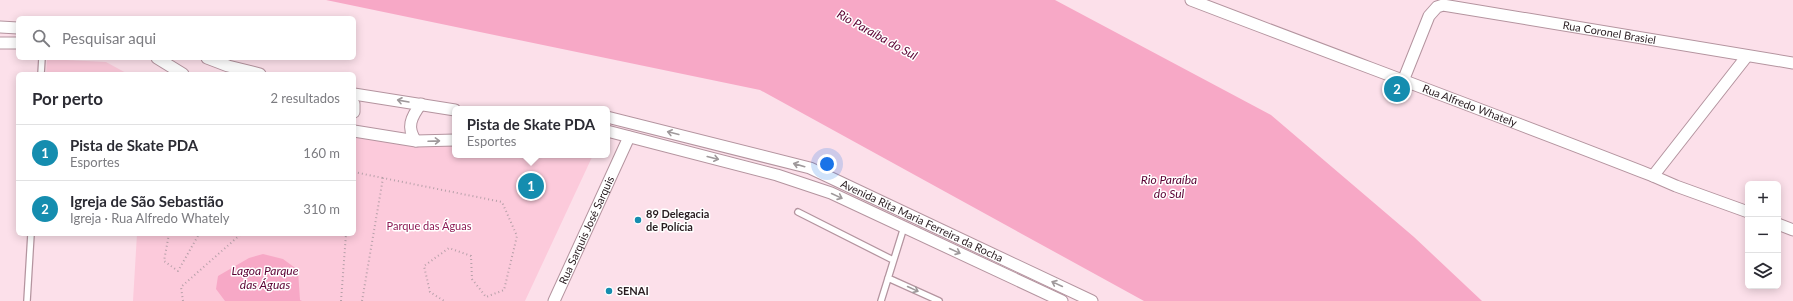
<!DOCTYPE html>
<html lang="pt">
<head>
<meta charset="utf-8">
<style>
  body { margin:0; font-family:Lato,sans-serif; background:#f7f7f7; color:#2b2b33 }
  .controls { position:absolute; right:12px; bottom:12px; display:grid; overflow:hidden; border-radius:6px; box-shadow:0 2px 10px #0003 }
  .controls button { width:36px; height:36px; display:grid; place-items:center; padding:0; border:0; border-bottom:1px solid #e1e1e2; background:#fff; color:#2b2b33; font:20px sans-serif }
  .you { position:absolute; left:827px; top:164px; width:14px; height:14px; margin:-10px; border:3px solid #fff; border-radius:50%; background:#1a73e8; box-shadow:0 0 0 6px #1a73e833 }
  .badge { display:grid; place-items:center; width:26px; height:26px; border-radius:50%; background:#158daf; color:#fff; font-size:13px; font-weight:700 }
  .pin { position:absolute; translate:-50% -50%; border:2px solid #fff; box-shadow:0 1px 4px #0006 }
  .popup { position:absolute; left:452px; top:106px; width:158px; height:52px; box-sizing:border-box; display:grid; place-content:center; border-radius:6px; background:#fff; filter:drop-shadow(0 1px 3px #0005); font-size:13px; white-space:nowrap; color:#7c7c81 }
  .popup b { font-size:15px; color:#2b2b33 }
  .popup::after { content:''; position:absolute; left:50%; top:100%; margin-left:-8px; border:8px solid transparent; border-top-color:#fff }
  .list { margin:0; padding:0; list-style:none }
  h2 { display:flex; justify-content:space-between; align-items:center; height:52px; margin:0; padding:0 16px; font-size:17px }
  h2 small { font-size:13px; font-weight:400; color:#7c7c81 }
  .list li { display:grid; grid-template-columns:26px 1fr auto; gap:12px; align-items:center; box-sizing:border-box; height:56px; padding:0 16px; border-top:1px solid #e1e1e2 }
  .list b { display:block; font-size:15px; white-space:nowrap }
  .list p { margin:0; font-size:13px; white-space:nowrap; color:#7c7c81 }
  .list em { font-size:13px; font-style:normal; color:#7c7c81 }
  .icon { flex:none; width:22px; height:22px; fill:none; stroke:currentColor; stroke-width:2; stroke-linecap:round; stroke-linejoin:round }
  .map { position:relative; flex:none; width:1793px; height:301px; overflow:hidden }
  .search { position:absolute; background:#fff; box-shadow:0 2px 10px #0003; left:16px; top:16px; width:340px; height:44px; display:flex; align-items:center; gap:10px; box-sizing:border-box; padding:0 14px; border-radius:6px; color:#7c7c81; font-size:15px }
  .panel { position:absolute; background:#fff; box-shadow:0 2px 10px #0003; left:16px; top:72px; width:340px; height:164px; border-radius:6px }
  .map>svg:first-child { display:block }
  .green { fill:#fccadb }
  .water { fill:#f7a8c6 }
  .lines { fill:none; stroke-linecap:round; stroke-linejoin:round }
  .service-casing { stroke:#b4949f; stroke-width:8 }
  .minor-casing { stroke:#b4949f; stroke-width:13 }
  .path { stroke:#b7a0a9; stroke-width:2; stroke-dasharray:1 3; stroke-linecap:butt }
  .service { stroke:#fff; stroke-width:5.5 }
  .minor { stroke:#fff; stroke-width:11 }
  .oneway { stroke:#9f999b }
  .poi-dot { fill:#158daf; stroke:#fff; stroke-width:1.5 }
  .labels { text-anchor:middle; stroke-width:3; stroke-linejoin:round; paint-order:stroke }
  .street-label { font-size:11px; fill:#291d21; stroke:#fff }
  .poi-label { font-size:11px; font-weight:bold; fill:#291d21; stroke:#fff; text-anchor:start }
  .park-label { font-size:11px; fill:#8e1c56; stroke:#fff }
  .water-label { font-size:12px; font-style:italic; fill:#5b0233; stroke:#fff }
</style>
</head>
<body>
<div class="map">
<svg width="1793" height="301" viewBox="0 0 1793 301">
  <rect width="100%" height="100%" fill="#fce0ea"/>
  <!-- green -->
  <path class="green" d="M47,59L106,62L128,74H46Z
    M354,133L455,144V155H593L525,301H133L137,234H354Z"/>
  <!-- water -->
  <path class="water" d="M326,0H1055L1271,115L1414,237L1482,301H1144L760,90Z
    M263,254L283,259L298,270L300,300L302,301H225L216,289L218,276L249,258Z"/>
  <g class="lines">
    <defs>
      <path id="service" d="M41,74L42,58
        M798,212L893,260
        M888,278L939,301
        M27,301L31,234
        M881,301L904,227"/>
      <g id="minor">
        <path id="s1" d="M1191,0C1345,59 1500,116 1653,176L1676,186L1748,212"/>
        <path d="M0,27L18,28"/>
        <path d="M0,43H18"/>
        <path d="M157,58L183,74"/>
        <path d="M207,58L228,66L260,74"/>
        <path id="s2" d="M1403,81L1429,16L1437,7L1443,5L1793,63"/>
        <path d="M354,94L455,110"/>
        <path d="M354,104V112"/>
        <path id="s3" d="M607,117L810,168L1092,301"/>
        <path d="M354,131L416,141L455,140"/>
        <path d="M607,131L777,175L831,193L1062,301"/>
        <path d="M416,141C406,128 411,117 421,104"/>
        <path d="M1653,176L1747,56"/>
        <path d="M1778,224L1793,230"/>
        <path id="s4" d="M554,301L629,137"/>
      </g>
    </defs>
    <!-- service casing -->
    <use href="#service" class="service-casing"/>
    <!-- minor casing -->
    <use href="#minor" class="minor-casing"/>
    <!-- path -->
    <path class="path" d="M354,172L383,178
      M169,234L164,261L178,271L199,234
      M183,301L181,287L241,234
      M341,301L346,234
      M362,301L383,178L502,202L517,236L504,290L486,297L472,279L471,256L449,248L424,266L430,292L444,301"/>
    <!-- service -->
    <use href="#service" class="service"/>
    <!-- minor -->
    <use href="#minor" class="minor"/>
  </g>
  <!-- one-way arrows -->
  <defs><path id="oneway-shaft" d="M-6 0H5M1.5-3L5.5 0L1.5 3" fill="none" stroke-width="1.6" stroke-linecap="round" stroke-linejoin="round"/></defs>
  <g class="oneway">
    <use href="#oneway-shaft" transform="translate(403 101) rotate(-170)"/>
    <use href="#oneway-shaft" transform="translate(673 133) rotate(-166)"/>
    <use href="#oneway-shaft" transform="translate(434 141) rotate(-2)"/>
    <use href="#oneway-shaft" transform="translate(713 158) rotate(14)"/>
    <use href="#oneway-shaft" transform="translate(799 165) rotate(-164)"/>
    <use href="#oneway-shaft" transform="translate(837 196) rotate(25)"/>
    <use href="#oneway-shaft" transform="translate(955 251) rotate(25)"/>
    <use href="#oneway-shaft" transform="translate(1057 284) rotate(-155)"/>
    <use href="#oneway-shaft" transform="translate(913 289) rotate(25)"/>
  </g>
  <!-- markers -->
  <g class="poi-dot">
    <circle cx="638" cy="220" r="4"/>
    <circle cx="609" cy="291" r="4"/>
  </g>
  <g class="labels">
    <!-- street labels -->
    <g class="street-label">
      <text dy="4" stroke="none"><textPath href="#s2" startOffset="257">Rua Coronel Brasiel</textPath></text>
      <text dy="4" stroke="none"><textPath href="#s1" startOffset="298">Rua Alfredo Whately</textPath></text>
      <text dy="4" stroke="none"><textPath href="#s3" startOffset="333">Avenida Rita Maria Ferreira da Rocha</textPath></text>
      <text dy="4" stroke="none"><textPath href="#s4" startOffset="78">Rua Sarquis José Sarquis</textPath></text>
    </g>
    <!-- poi labels -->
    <g class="poi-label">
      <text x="646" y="218">89 Delegacia<tspan x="646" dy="13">de Polícia</tspan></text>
      <text x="617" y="295">SENAI</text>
    </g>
    <!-- park labels -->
    <g class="park-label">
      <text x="429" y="230">Parque das Águas</text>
    </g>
    <!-- water labels -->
    <g class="water-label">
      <text transform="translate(877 35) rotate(29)" y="4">Rio Paraíba do Sul</text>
      <text x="1169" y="184">Rio Paraíba<tspan x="1169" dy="14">do Sul</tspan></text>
      <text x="265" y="275">Lagoa Parque<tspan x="265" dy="14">das Águas</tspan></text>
    </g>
  </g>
</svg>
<div class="controls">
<button>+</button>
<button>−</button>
<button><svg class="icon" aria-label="layers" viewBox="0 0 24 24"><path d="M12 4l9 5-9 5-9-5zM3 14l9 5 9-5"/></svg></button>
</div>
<div class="you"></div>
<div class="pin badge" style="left:531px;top:186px">1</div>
<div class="popup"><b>Pista de Skate PDA</b>Esportes</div>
<div class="pin badge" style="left:1397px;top:89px">2</div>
<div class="search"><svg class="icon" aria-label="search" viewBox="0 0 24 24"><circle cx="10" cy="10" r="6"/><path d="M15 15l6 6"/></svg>Pesquisar aqui</div>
<section class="panel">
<h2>Por perto<small>2 resultados</small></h2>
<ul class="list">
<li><span class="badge">1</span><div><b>Pista de Skate PDA</b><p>Esportes</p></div><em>160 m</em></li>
<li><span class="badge">2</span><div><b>Igreja de São Sebastião</b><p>Igreja · Rua Alfredo Whately</p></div><em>310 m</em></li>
</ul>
</section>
</div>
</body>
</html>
